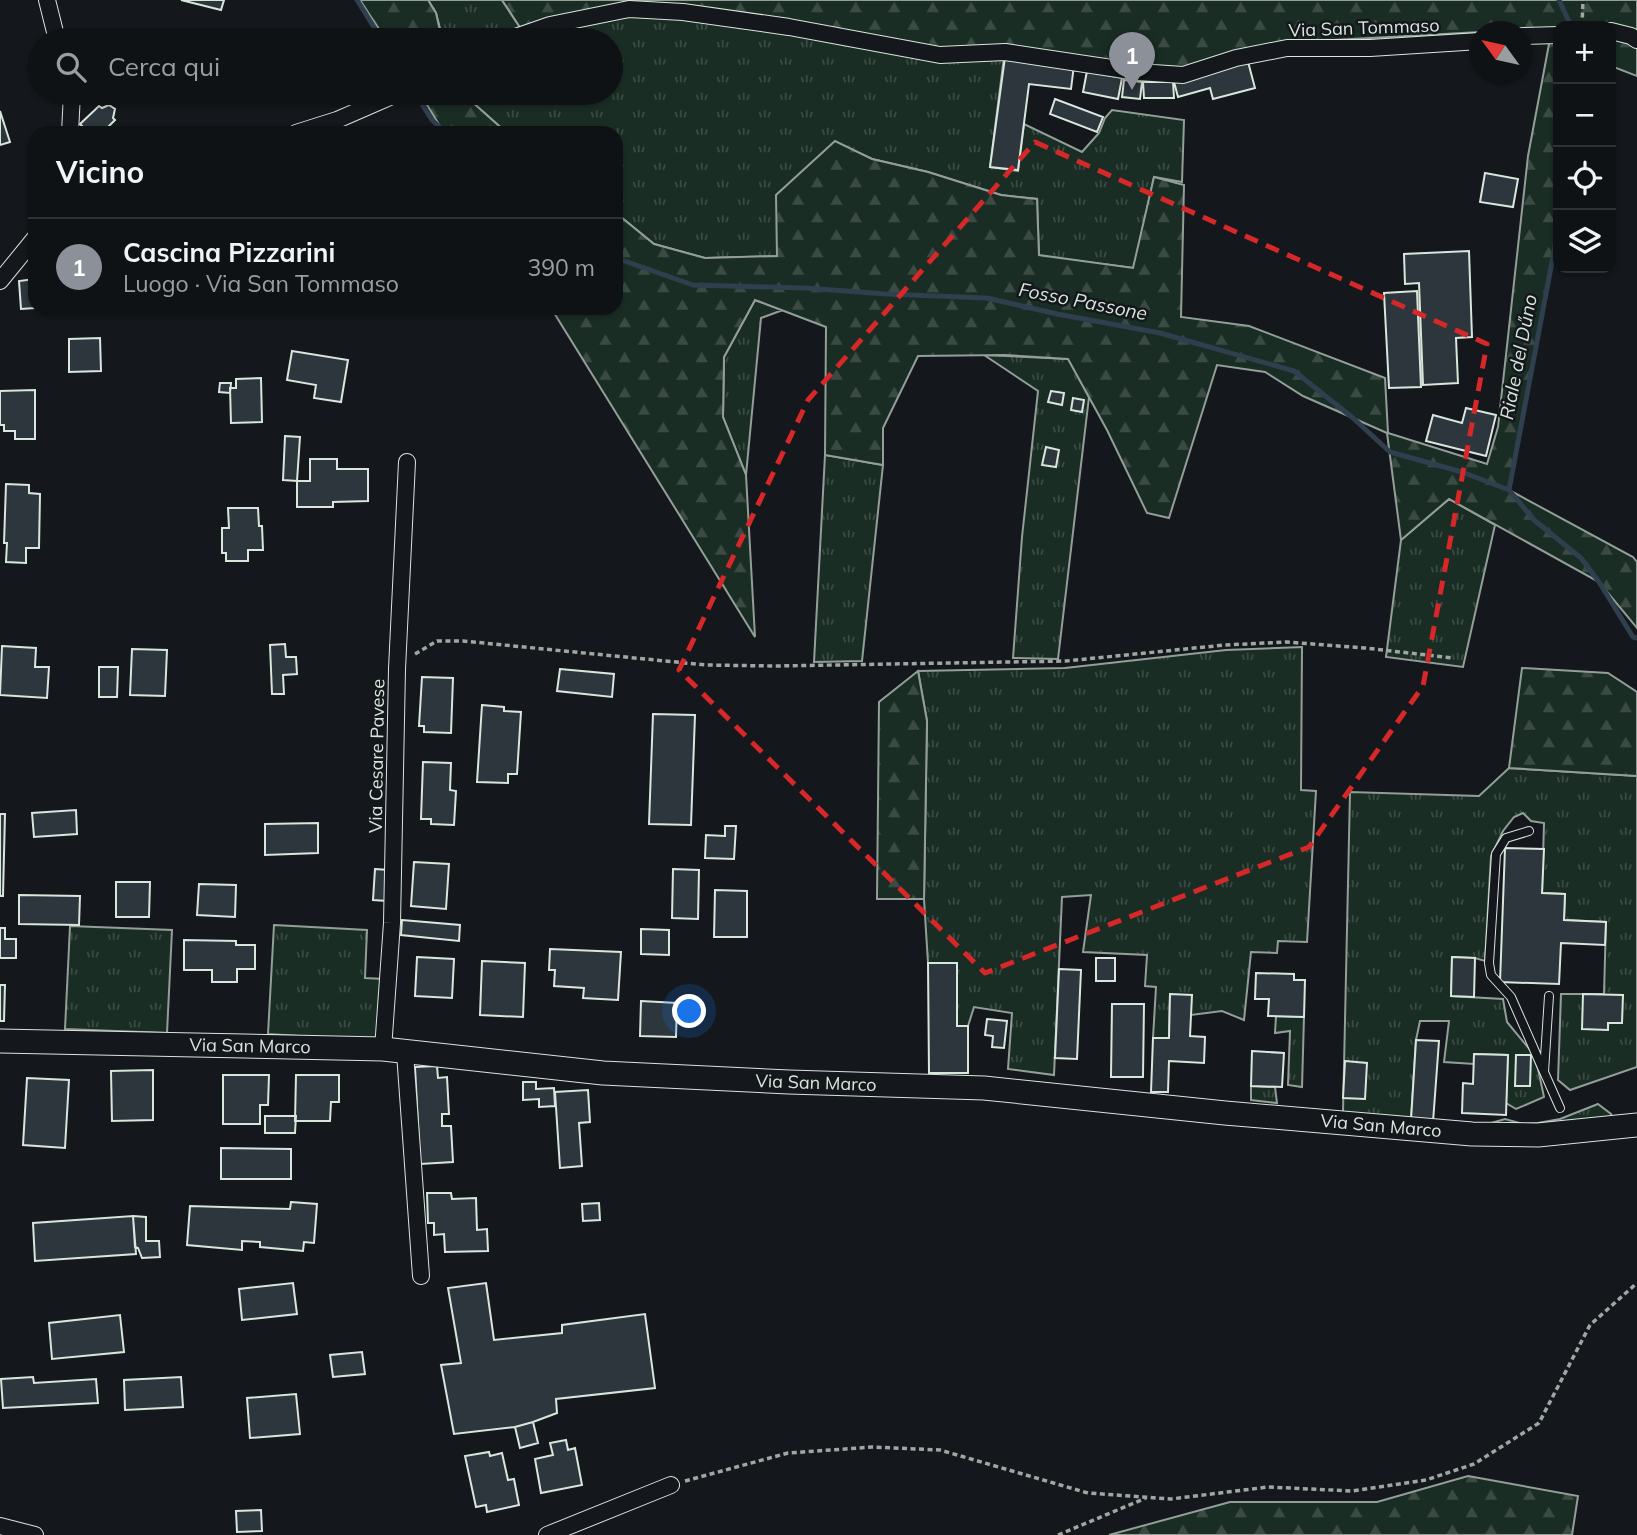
<!DOCTYPE html>
<html lang="it">
<head>
<meta charset="utf-8">
<style>
  body { margin:0; font-family:Mulish,sans-serif; background:#1d2022; color:#f1f3f6 }
  .controls { position:absolute; right:21px; top:21px; display:grid; overflow:hidden; border-radius:14px; box-shadow:0 2px 5px #0004 }
  .controls button { width:63px; height:63px; display:grid; place-items:center; padding:0; border:0; border-bottom:2px solid #2f3234; background:#0f1215; color:#f1f3f6; font:35px sans-serif }
  .compass { position:absolute; left:1469px; top:21px; width:63px; height:63px; border-radius:50%; background:#0f1215; box-shadow:0 2px 5px #0004; rotate:303deg }
  .you { position:absolute; left:690px; top:1012px; width:24px; height:24px; margin:-18px; border:5px solid #fff; border-radius:50%; background:#1a73e8; box-shadow:0 0 0 10px #1a73e833 }
  .badge { display:grid; place-items:center; width:46px; height:46px; border-radius:50%; background:#8c9099; color:#fff; font-size:23px; font-weight:700 }
  .pin { position:absolute; translate:-50% -58px; filter:drop-shadow(0 2px 4px #0008) }
  .pin::after { content:''; position:absolute; top:37px; width:24px; height:21px; background:inherit; clip-path:polygon(0 0,100% 0,50% 100%) }
  .list { margin:0; padding:0; list-style:none }
  h2 { display:flex; justify-content:space-between; align-items:center; height:91px; margin:0; padding:0 28px; font-size:30px }
  h2 small { font-size:23px; font-weight:400; color:#9b9ea0 }
  .list li { display:grid; grid-template-columns:46px 1fr auto; gap:21px; align-items:center; box-sizing:border-box; height:98px; padding:0 28px; border-top:2px solid #2f3234 }
  .list b { display:block; font-size:26px; white-space:nowrap }
  .list p { margin:0; font-size:23px; white-space:nowrap; color:#9b9ea0 }
  .list em { font-size:23px; font-style:normal; color:#9b9ea0 }
  .icon { flex:none; width:38px; height:38px; fill:none; stroke:currentColor; stroke-width:2; stroke-linecap:round; stroke-linejoin:round }
  .map { position:relative; flex:none; width:1637px; height:1535px; overflow:hidden }
  .search { position:absolute; background:#0f1215; box-shadow:0 2px 5px #0004; left:28px; top:28px; width:595px; height:77px; display:flex; align-items:center; gap:18px; box-sizing:border-box; padding:0 24px; border-radius:38px; color:#9b9ea0; font-size:26px }
  .panel { position:absolute; background:#0f1215; box-shadow:0 2px 5px #0004; left:28px; top:126px; width:595px; height:189px; border-radius:21px }
  .map>svg:first-child { display:block }
  .grass { fill:url(#grass-tufts); stroke:#939e99; stroke-width:2 }
  .forest { fill:url(#forest-firs); stroke:#939e99; stroke-width:2 }
  .lines { fill:none; stroke-linecap:round; stroke-linejoin:round }
  .stream { stroke:#2f3f4d; stroke-width:5 }
  .building { fill:#2c363c; stroke:#d8e6dc; stroke-width:2 }
  .lane-casing { stroke:#d8e6dc; stroke-width:10 }
  .street-casing { stroke:#d8e6dc; stroke-width:18 }
  .secondary-casing { stroke:#d8e6dc; stroke-width:25 }
  .path { stroke:#9da8a2; stroke-width:3.5; stroke-dasharray:5 3.5; stroke-linecap:butt }
  .lane { stroke:#14181c; stroke-width:8 }
  .street { stroke:#14181c; stroke-width:16 }
  .secondary { stroke:#14181c; stroke-width:23 }
  .marked { fill:none; stroke:#d62828; stroke-width:5; stroke-dasharray:14 9; stroke-linejoin:round }
  .labels { text-anchor:middle; stroke-width:5; stroke-linejoin:round; paint-order:stroke }
  .street-label { font-size:18px; fill:#d8e6dc; stroke:#14181c }
  .water-label { font-size:19px; font-style:italic; fill:#d8e6dc; stroke:#14181c }
</style>
</head>
<body>
<div class="map">
<svg width="1637" height="1535" viewBox="0 0 1637 1535">
  <defs>
    <pattern id="grass-tufts" width="24" height="20" patternUnits="userSpaceOnUse" patternTransform="scale(1.75)"><rect width="24" height="20" fill="#1a2d24"/><path d="M3 7l-1-3M5 7V3M7 7l1-3M15 17l-1-3M17 17v-4M19 17l1-3" fill="none" stroke="#3b4b43"/></pattern>
    <pattern id="forest-firs" width="22" height="20" patternUnits="userSpaceOnUse" patternTransform="scale(1.75)"><rect width="22" height="20" fill="#1a2d24"/><path d="M5 1l3.5 6h-7zM16 11l3.5 6h-7z" fill="#3b4b43"/></pattern>
  </defs>
  <rect width="100%" height="100%" fill="#14181c"/>
  <!-- grass -->
  <path class="grass" d="M428,0H502L527,38L522,40H443L436,13Z
    M629,15L680,16L1004,57L990,167L1018,171L1024,124L1082,152L1099,133L1105,118L1112,110L1184,120L1182,182L1154,177L1134,268L1039,256L1037,199L1001,195L928,172L872,159L835,142L778,256L705,258L654,244L616,213V133H507L462,93H611V40H532L548,33Z
    M755,300L783,310L761,318L746,475L723,417L724,357Z
    M984,355L1069,359L1089,397L1058,659L1013,658L1022,537L1038,391Z
    M825,455L883,465L862,661L814,662Z
    M1449,499L1495,525L1463,667L1386,657L1401,540Z
    M1302,647L1301,790L1316,791L1307,942L1278,941L1277,953L1251,952L1244,1020L1222,1011L1191,1015L1170,995L1169,1038H1153L1156,987L1145,986L1147,955L1083,952L1091,895L1062,897L1054,1075L1008,1069L1012,1013L974,1007L968,1026H957V963H928L924,899L927,721L918,671L1065,668L1226,650Z
    M1509,768L1637,776V1067L1570,1090L1558,1080L1561,994H1604L1606,922L1564,920L1565,894L1542,893L1544,823L1531,821L1523,813L1514,817L1503,831L1491,856L1485,961L1475,958L1452,957L1451,996L1503,999L1507,1022L1531,1051L1538,1069L1544,1097L1516,1109L1506,1103L1508,1055L1475,1054L1474,1064L1444,1062L1449,1021H1420L1416,1040L1411,1120L1343,1112L1350,792L1479,796Z
    M274,925L367,930L365,978L384,979L380,1041L268,1034Z
    M70,926L172,930L167,1033L65,1029Z
    M1276,1016L1304,1017L1302,1087L1288,1085L1290,1031L1275,1033Z
    M1251,1086L1275,1087L1277,1103L1251,1100Z
    M1598,1104L1611,1114L1614,1120L1477,1127L1505,1119L1523,1124L1538,1123L1560,1119Z"/>
  <!-- forest -->
  <path class="forest" d="M360,0H428L436,13L442,40H386Z
    M502,0H1637V76L1611,66V26H1558V230L1509,490L1633,557L1637,562V628L1599,582L1449,499L1401,540L1387,433L1303,396L1265,372L1217,365L1169,518L1147,513L1107,430L1068,359L1004,355L918,356L883,428V465L825,455L826,327L755,300L724,357L723,417L746,475L755,637L551,308H616V213L654,244L705,258L777,256L776,195L835,141L872,159L928,172L1001,195L1037,199L1039,255L1133,268L1154,177L1184,185L1181,317L1249,326L1385,378L1388,433L1487,464L1498,427L1528,156L1552,28L1279,43L1183,72L941,52L629,12L527,38Z
    M420,93H462L507,133H444Z
    M1522,668L1608,673L1637,692V776L1509,768Z
    M918,671L927,721L924,899H877L879,702Z
    M1468,1476L1578,1496L1572,1535H1109L1230,1502H1377Z"/>
  <g class="lines">
    <!-- stream -->
    <path class="stream" d="M357,0L382,40
      M1559,0L1571,26
      M415,93L432,120L446,133
      M616,258L693,285L805,288L886,294L987,298L1057,314L1160,333L1294,371L1353,418L1390,452L1462,472L1509,490L1534,520L1581,558L1599,582L1633,637L1637,638
      M1509,490L1558,230"/>
  </g>
  <!-- building -->
  <path class="building" d="M181,0H224L221,10Z
    M1005,57L1074,65L1071,89L1029,84L1018,170L990,167Z
    M1247,58L1255,88L1213,99L1210,88L1178,97L1173,78Z
    M1087,71L1122,78L1118,99L1083,92Z
    M1124,80L1142,82L1140,99L1122,97Z
    M1143,82H1173L1174,98H1144Z
    M1055,99L1103,117L1097,132L1050,114Z
    M109,105L115,109L113,118L115,120L102,133H89L80,124L99,106L102,108Z
    M0,111L10,142L0,145Z
    M1485,173L1518,179L1513,207L1480,202Z
    M1469,251L1472,337L1456,338L1458,383L1423,385L1419,283L1405,284L1404,254Z
    M35,279V308L21,309L19,281Z
    M1417,291L1421,387L1389,388L1384,293Z
    M100,338L101,371L69,372V339Z
    M292,351L348,360L341,402L314,398L316,385L287,380Z
    M261,378L262,422L231,423L230,388H236V379Z
    M220,383H231L230,393L219,392Z
    M35,390V439H15V431H4V425H0V391Z
    M1051,391L1064,393L1062,405L1048,402Z
    M1073,398L1084,400L1082,412L1071,410Z
    M1466,408L1496,415L1486,456L1426,441L1433,415L1462,423Z
    M285,436L300,437L297,481L283,480Z
    M1046,447L1059,450L1056,467L1042,465Z
    M310,459H337V469H368V501L333,502V507H297V481H310Z
    M6,484L29,485V493L40,494L39,548H26V563L6,562L7,543H4Z
    M228,508H258L259,526H262L263,550H248V561H226V553H222V528H229Z
    M285,644L286,657H296L297,674L283,675L284,694H272L270,645Z
    M2,646L36,648L35,667H49L47,698L0,695Z
    M132,649L167,650L165,696L130,695Z
    M99,667H118L117,697H99Z
    M560,669L614,674L612,697L557,691Z
    M422,677L453,678L451,733L424,732V726H419Z
    M482,705L504,707V711L521,712L517,774H508V783L477,782Z
    M653,714L695,715L691,825L649,824Z
    M423,762L451,763L450,790L456,791L454,825L431,824V819H421Z
    M76,810L77,834L34,837L32,813Z
    M0,814H5L3,896H0Z
    M318,823V853L265,855V824Z
    M725,826H736L734,859L705,858L706,835L725,836Z
    M1505,848L1544,849L1542,893L1565,894L1564,920L1606,922L1605,945L1561,943L1559,984L1500,982Z
    M414,862L449,864L446,909L411,906Z
    M375,869L389,870L387,901L373,900Z
    M673,869L699,870L698,919L672,918Z
    M116,882H150L149,917H116Z
    M199,884L236,885L235,917L197,915Z
    M715,890L747,891V937H714Z
    M19,895L80,896L79,925L19,924Z
    M402,920L460,925L459,941L401,935Z
    M0,928H5V939H16V958H0Z
    M641,929L669,930V955L641,954Z
    M184,940L236,941V945H255V969H237V982H212V970H184Z
    M550,949L621,952L618,1000L583,998L584,988L554,986L555,970H549Z
    M417,957L454,959L452,998L415,996Z
    M1452,957L1475,958L1474,997L1451,996Z
    M1096,958H1115V981H1096Z
    M482,961L525,963L523,1017L480,1015Z
    M928,963H957V1026H968V1073H929Z
    M1059,969L1081,970L1077,1059L1055,1058Z
    M1256,973L1294,974V980H1305L1304,1017L1268,1016L1269,999H1255Z
    M0,985H5L4,1021H0Z
    M1170,994L1192,995L1190,1036L1205,1037L1204,1063L1169,1061L1168,1092H1151L1153,1038H1169Z
    M1583,994L1623,995L1622,1023H1608V1030L1582,1029Z
    M641,1001L677,1003L676,1037L640,1036Z
    M1112,1004H1144L1143,1077H1111Z
    M987,1019L1007,1021L1004,1048L992,1047L993,1036L985,1035Z
    M1416,1040L1439,1041L1433,1122L1411,1120Z
    M1252,1051L1284,1053L1282,1087L1251,1086Z
    M1474,1054L1508,1055L1506,1115L1462,1113L1463,1083L1473,1084Z
    M1516,1055H1531L1530,1086H1515Z
    M1345,1061L1367,1063L1365,1099L1343,1098Z
    M437,1066L438,1078L447,1077L449,1114H442V1126H451L453,1162L420,1164L415,1067Z
    M153,1070V1120L112,1121L111,1071Z
    M223,1075H269L268,1105H260V1124H223Z
    M296,1075H339V1102H331L330,1121H295Z
    M27,1078L69,1080L65,1148L23,1145Z
    M523,1082H536V1089L554,1088L555,1106L539,1107V1099L523,1100Z
    M588,1090L590,1122L579,1123L582,1166L560,1168L555,1092Z
    M265,1116H296L295,1133H265Z
    M221,1148L291,1149V1179H221Z
    M427,1193H451L452,1199L476,1198L477,1230L487,1229L488,1251L445,1252L444,1234L434,1235V1223H428Z
    M291,1202L317,1204L314,1243L304,1242L303,1251L260,1247V1242L242,1241V1250L187,1245L190,1206L290,1209Z
    M599,1203L600,1220L583,1221L582,1204Z
    M133,1216L136,1254L35,1261L33,1223Z
    M133,1216L146,1217V1241H159L160,1257L142,1258L138,1248L135,1247Z
    M293,1283L297,1314L242,1320L239,1289Z
    M486,1283L494,1340L562,1333V1325L645,1314L655,1388L556,1399L557,1413L533,1422L515,1427L454,1434L441,1365L461,1363L448,1288Z
    M120,1315L124,1352L52,1359L49,1323Z
    M362,1352L365,1374L333,1377L330,1355Z
    M33,1377L34,1383L96,1379L98,1403L3,1408L1,1379Z
    M181,1377L183,1407L125,1410L124,1380Z
    M296,1394L300,1434L250,1438L247,1398Z
    M533,1422L538,1443L520,1448L515,1427Z
    M566,1440L568,1450L575,1448L582,1485L541,1493L535,1459L553,1455L550,1443Z
    M489,1452L490,1456L502,1453L508,1480L514,1479L519,1505L487,1512L486,1505L476,1507L465,1456Z
    M261,1510L262,1531L237,1532L236,1511Z"/>
  <g class="lines">
    <defs>
      <path id="lane" d="M1529,831L1506,838L1496,854L1489,963L1491,975L1511,997L1544,1072
        M1549,996L1544,1072L1560,1108"/>
      <path id="street" d="M47,0L57,40
        M1611,31L1631,36L1637,40
        M1522,36L1558,35
        M507,40L550,25L629,9L683,12L789,27L940,55L1005,52L1138,72L1183,75L1236,58L1287,48H1370L1480,41
        M70,133L72,93
        M296,133L337,120L399,93
        M0,281L35,238
        M383,1049L392,923L397,669L407,462
        M405,1053L421,1276
        M0,1526L35,1535
        M547,1535L671,1485"/>
      <path id="secondary" d="M0,1041L383,1049L603,1073L789,1082L984,1088L1225,1113L1472,1134L1538,1135L1637,1125"/>
    </defs>
    <!-- lane casing -->
    <use href="#lane" class="lane-casing"/>
    <!-- street casing -->
    <use href="#street" class="street-casing"/>
    <!-- secondary casing -->
    <use href="#secondary" class="secondary-casing"/>
    <!-- path -->
    <path class="path" d="M1582,26L1583,0
      M415,654L437,641H463L706,665L776,666L1066,661L1225,645L1286,642L1365,648L1453,658
      M685,1481L788,1453L873,1447L940,1450L1088,1493L1171,1499L1268,1487L1352,1491L1426,1480L1474,1464L1539,1423L1590,1325L1637,1283
      M1058,1535L1146,1498"/>
    <!-- lane -->
    <use href="#lane" class="lane"/>
    <!-- street -->
    <use href="#street" class="street"/>
    <!-- secondary -->
    <use href="#secondary" class="secondary"/>
  </g>
  <!-- marked area -->
  <path class="marked" d="M1035,142L1487,344L1423,686L1309,847L985,973L679,670L808,400Z"/>
  <g class="labels">
    <!-- street labels -->
    <g class="street-label">
      <text transform="translate(1364 28) rotate(-2)" y="6">Via San Tommaso</text>
      <text transform="translate(377 756) rotate(-89)" y="6">Via Cesare Pavese</text>
      <text transform="translate(250 1046) rotate(1)" y="6">Via San Marco</text>
      <text transform="translate(816 1083) rotate(2)" y="6">Via San Marco</text>
      <text transform="translate(1381 1126) rotate(5)" y="6">Via San Marco</text>
    </g>
    <!-- water labels -->
    <g class="water-label">
      <text transform="translate(1083 301) rotate(11)" y="7">Fosso Passone</text>
      <text transform="translate(1518 357) rotate(-79)" y="7">Riale del Dűno</text>
    </g>
  </g>
</svg>
<div class="controls">
<button>+</button>
<button>−</button>
<button><svg class="icon" aria-label="locate" viewBox="0 0 24 24"><circle cx="12" cy="12" r="6"/><path d="M12 2v4M12 18v4M2 12h4M18 12h4"/></svg></button>
<button><svg class="icon" aria-label="layers" viewBox="0 0 24 24"><path d="M12 4l9 5-9 5-9-5zM3 14l9 5 9-5"/></svg></button>
</div>
<svg class="compass" viewBox="-18 -18 36 36"><path d="M0-13l5 13h-10z" fill="#e53935"/><path d="M0 13l5-13h-10z" fill="#9b9ea0"/></svg>
<div class="you"></div>
<div class="pin badge" style="left:1132px;top:90px">1</div>
<div class="search"><svg class="icon" aria-label="search" viewBox="0 0 24 24"><circle cx="10" cy="10" r="6"/><path d="M15 15l6 6"/></svg>Cerca qui</div>
<section class="panel">
<h2>Vicino<small></small></h2>
<ul class="list">
<li><span class="badge">1</span><div><b>Cascina Pizzarini</b><p>Luogo · Via San Tommaso</p></div><em>390 m</em></li>
</ul>
</section>
</div>
</body>
</html>
